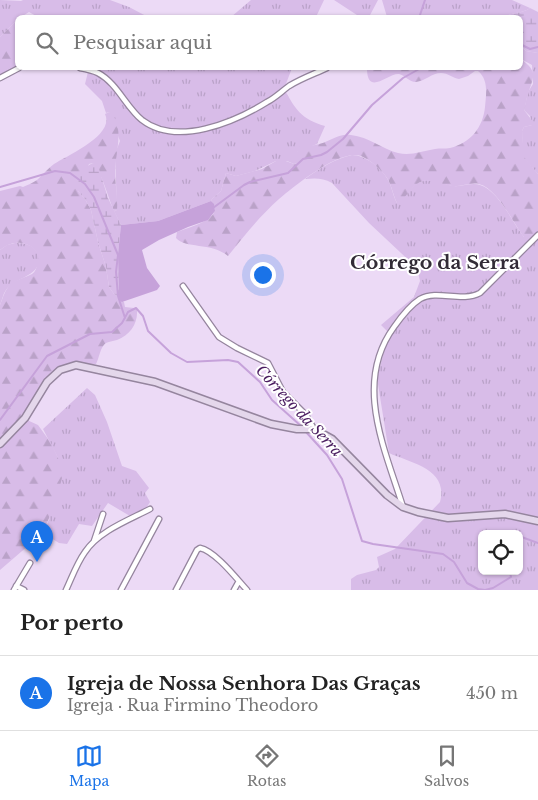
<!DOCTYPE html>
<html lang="pt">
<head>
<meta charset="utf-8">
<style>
  body { margin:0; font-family:"Libre Baskerville",serif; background:#f6f6f6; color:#222 }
  .controls { position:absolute; right:15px; bottom:15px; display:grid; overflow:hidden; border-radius:8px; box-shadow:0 1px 4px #0004 }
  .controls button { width:45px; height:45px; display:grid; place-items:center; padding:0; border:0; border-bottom:1px solid #e0e0e0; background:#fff; color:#222; font:25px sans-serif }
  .you { position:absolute; left:262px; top:274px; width:18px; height:18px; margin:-12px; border:4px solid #fff; border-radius:50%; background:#1a73e8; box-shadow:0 0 0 8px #1a73e833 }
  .badge { display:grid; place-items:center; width:32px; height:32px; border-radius:50%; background:#1a73e8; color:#fff; font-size:16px; font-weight:700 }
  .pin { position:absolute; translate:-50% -41px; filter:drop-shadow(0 1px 2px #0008) }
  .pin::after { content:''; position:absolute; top:26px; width:18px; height:15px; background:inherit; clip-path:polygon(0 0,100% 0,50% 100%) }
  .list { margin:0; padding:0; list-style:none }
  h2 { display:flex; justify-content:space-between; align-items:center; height:65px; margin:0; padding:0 20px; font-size:21px }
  h2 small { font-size:16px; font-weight:400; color:#767676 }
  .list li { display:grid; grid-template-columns:32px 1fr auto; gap:15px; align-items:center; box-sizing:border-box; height:75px; padding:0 20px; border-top:1px solid #e0e0e0 }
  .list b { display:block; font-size:19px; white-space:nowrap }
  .list p { margin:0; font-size:16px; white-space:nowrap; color:#767676 }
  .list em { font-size:16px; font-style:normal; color:#767676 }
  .icon { flex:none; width:28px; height:28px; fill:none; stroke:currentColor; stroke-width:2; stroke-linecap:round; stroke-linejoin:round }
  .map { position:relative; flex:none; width:538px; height:590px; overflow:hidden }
  .search { position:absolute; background:#fff; box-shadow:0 1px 4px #0004; left:15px; right:15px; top:15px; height:55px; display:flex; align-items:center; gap:12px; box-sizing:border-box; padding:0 18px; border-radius:8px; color:#767676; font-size:19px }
  .sheet { height:140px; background:#fff }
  nav { display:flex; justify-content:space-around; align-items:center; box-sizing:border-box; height:70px; border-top:1px solid #e0e0e0; background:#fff; font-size:14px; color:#767676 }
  nav a { display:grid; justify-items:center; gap:2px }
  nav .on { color:#1a73e8 }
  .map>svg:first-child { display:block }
  .grass { fill:url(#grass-tufts); fill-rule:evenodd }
  .forest { fill:url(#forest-firs) }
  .wetland { fill:url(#wetland-marsh) }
  .water { fill:#c6a2da }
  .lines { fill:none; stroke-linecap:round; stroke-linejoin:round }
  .stream { stroke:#c6a2da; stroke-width:2 }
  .street-casing { stroke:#95859e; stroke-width:7 }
  .secondary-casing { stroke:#95859e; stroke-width:9 }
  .street { stroke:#fff; stroke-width:4.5 }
  .secondary { stroke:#e4d7eb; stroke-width:6 }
  .labels { text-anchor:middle; stroke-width:4; stroke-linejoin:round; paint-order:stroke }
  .water-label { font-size:15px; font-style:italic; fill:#4b1e61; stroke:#fff }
  .district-label { font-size:19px; font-weight:bold; fill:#322b36; stroke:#fff }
</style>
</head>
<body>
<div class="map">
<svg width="538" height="590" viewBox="0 0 538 590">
  <defs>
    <pattern id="grass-tufts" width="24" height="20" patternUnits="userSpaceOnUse" patternTransform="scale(1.25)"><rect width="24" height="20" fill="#d8bce8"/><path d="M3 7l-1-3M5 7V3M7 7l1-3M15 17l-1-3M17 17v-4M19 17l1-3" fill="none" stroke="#baa2c8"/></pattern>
    <pattern id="forest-firs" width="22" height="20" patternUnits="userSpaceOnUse" patternTransform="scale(1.25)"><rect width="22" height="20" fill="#d8bce8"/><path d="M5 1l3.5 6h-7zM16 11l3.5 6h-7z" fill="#baa2c8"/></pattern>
    <pattern id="wetland-marsh" width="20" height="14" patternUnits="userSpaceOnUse" patternTransform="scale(1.25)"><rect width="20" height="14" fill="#d8bce8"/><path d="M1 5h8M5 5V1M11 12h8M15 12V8" fill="none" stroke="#baa2c8"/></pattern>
  </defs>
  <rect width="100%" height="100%" fill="#ecdaf6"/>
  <!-- grass -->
  <path class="grass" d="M0,0L21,1L23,0H110L129,7L148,17H38L29,12L21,17L18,18L17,20L0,37Z
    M251,0H324L316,17H231Z
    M334,0H378L369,17H360Z
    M382,0H512L530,8C522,14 512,12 504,17H387Z
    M520,46L526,51L538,53V174L523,157L522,131L524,127L532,125L530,116L524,110L528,92L533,84L532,65L521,59Z
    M89,68H292L284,89C296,110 301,119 325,126L317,144L297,152V163L294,164L287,161H276L255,171L236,176L226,173L221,191L212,199L211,201L158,221L121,225L114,211L117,210L115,154L120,141L109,112L106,113L102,101L85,84Z
    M352,155C365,155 382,168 388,180C392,187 393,196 397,203C406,197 410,187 420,182C431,177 442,184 453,186C462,187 472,182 480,185C499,191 512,222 524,237L538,236V590H351V579L357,575L376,570L379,567L377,557L395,549L440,502C449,469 411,463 389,453L377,378L389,333L381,325L414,297L420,281L417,268L369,223L332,183C323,178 316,178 305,179C320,168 334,159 352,155ZM482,534H519V571H482Z
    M15,243C23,243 35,244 38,255C43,277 16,276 6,290C3,294 2,300 0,305V250L7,245Z
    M87,388L95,395L107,422L122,466L136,471L149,488L145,493L150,502L141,516L135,519L108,503L92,526L79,524L67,544L59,543L43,533L49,520L58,458L43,429Z"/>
  <!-- forest -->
  <path class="forest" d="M17,20L18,68L0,78V37Z
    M521,59C538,72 534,75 528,94C526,99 526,105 524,110L534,123L532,125L524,127L522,131L524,157L538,174V236L530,240L524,237C513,223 497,188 479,184C471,182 461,187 452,186C419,178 422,176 400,203H397C393,195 392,186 387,178C382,170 370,160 361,156C341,148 294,186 279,199C260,216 244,236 228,256C211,242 185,249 176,238L177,232C188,227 227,219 211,201L212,199L221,191L226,173L236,176L262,169L276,161L283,160L294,164L297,163V152L300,146C305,145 310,146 315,145C328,143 338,133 351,135C369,137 382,149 398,153C411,156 422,151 435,149C440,148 445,149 450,148C471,143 483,127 485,107C486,95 489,80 478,71H475L468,76L459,79C453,78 448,73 441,73C432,73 425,81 416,82C409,82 405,75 399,74C388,73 368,96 367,70L369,68H520Z
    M109,112C126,123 115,155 115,171C115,184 118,197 117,210L114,211C108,197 102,173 93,163L89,164L78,191L85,199L91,210L98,242L106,267L109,287L114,294L119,297V300L124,302L125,307L134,308L137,310C138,324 130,335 117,340C113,341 108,342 106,343C100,347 99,359 96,364L58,369L27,420L38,425L51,443L58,458L62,478L56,501L43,533L0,570V305C3,298 5,289 11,284C17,279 25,278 32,274C35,272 37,268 37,264C40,252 34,245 21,243C12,242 7,245 0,250V191L20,186L23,187C27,185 33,183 37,180C43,175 47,169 54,164C68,155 115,135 105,114Z"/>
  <!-- wetland -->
  <path class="wetland" d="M530,8L538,12V53L526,51L521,46L520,18L504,17C512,12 522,14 530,8Z
    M93,163L96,164L99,169L108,198L121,225L118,254L119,297L114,294L109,287L106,267L98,242L91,210L85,199L78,191C77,180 82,167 93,163Z"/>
  <!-- water -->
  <path class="water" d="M211,201L214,204L215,211L208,220L188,227L159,240L142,250L147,268L160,286L157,290L122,302L119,300L118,254L121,225L158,221Z"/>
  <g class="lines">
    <!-- stream -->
    <path class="stream" d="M419,18L425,0
      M520,44L530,49L538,47
      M0,187L55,171L70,173L85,184L94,197L118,255L116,272L118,296L125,318
      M213,208L244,185L250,182L288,173L303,159L321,155L327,152L343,139L372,105L403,78L421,68
      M0,420L47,356L90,334L112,332L122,323L128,312L136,308L143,316L148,331L171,353L187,362L228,360L238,362L260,382L272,400L301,426
      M306,432L327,455L342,479L362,541L373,544L443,554L454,562L467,583L478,589L485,590L493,588L511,577L510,573L498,571
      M519,536L538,543"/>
    <defs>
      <path id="street" d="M80,68C86,69 92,70 98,73C117,83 126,107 142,120C177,147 235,122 267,102C275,98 282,91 289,86C300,79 314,74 327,68
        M0,78L19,68
        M183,286L219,337L237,348L268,363L283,392L306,415L314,429
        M403,507C385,449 353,383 394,327C401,317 409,306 420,299C438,289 461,303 480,293L538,235
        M94,541L103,514
        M16,586L24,590
        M14,590L30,563
        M66,590C72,577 77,563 85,552C99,531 129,520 150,509
        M121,590L159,519
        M176,590L197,550L200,548C215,551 236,578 247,590
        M234,590L239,581"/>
      <path id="secondary" d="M0,444L25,418L47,382L60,370L76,365L155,382L271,424L297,429H314L332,439L387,495L403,507L418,512L448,518L505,514L538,521"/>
    </defs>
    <!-- street casing -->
    <use href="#street" class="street-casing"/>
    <!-- secondary casing -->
    <use href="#secondary" class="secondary-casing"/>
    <!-- street -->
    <use href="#street" class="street"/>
    <!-- secondary -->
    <use href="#secondary" class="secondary"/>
  </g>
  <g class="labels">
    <!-- water labels -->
    <g class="water-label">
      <text transform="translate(299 411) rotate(47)" y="5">Córrego da Serra</text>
    </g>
    <!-- district labels -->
    <g class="district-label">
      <text x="435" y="269">Córrego da Serra</text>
    </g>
  </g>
</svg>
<div class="controls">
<button><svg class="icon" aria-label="locate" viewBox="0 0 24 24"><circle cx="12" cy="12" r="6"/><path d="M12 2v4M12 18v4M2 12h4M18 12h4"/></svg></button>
</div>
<div class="you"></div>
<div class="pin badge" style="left:37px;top:562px">A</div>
<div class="search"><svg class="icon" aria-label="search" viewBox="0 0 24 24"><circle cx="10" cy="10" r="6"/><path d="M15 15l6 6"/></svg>Pesquisar aqui</div>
</div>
<section class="sheet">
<h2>Por perto<small></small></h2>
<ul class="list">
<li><span class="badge">A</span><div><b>Igreja de Nossa Senhora Das Graças</b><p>Igreja · Rua Firmino Theodoro</p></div><em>450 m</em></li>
</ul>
</section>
<nav>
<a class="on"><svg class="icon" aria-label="map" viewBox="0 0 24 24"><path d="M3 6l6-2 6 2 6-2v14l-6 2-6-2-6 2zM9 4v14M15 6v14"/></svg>Mapa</a>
<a><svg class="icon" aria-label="directions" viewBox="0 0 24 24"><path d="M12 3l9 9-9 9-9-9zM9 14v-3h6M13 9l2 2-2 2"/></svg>Rotas</a>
<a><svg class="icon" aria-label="saved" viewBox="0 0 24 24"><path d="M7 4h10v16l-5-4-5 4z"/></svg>Salvos</a>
</nav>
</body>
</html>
